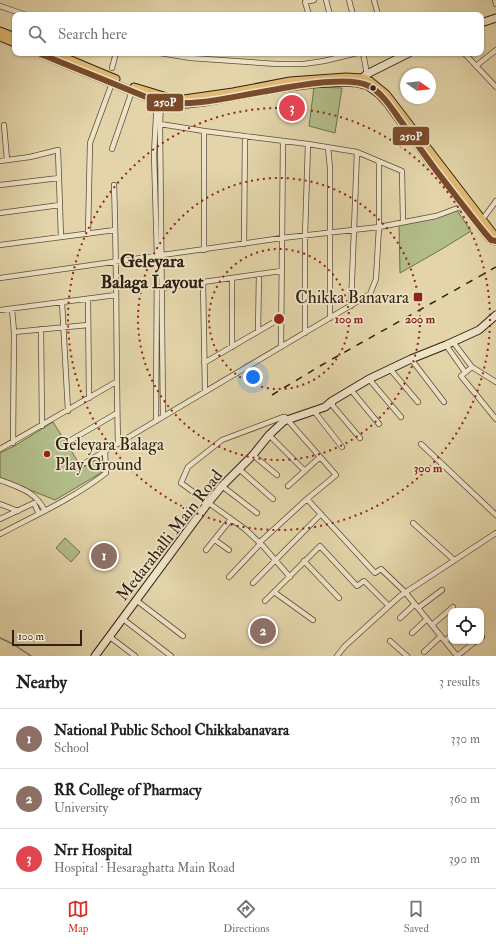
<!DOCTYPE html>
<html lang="en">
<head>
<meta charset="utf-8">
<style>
  body { margin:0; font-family:"IM FELL Double Pica",serif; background:#f6f6f6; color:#202124 }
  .controls { position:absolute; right:12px; bottom:12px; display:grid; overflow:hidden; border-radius:8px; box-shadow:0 1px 3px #0004 }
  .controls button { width:36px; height:36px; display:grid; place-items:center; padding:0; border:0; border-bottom:1px solid #e0e0e0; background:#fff; color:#202124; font:20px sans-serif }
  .compass { position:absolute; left:400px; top:68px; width:36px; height:36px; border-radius:50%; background:#fff; box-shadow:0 1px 3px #0004; rotate:104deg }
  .scale { position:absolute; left:12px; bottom:10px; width:70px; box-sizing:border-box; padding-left:4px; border:2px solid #302111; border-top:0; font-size:11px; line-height:14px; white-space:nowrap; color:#302111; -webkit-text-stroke:3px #ede3c7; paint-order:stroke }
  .you { position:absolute; left:253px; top:377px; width:14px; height:14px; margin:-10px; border:3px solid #fff; border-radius:50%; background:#1a73e8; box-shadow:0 0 0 6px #1a73e833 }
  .badge { display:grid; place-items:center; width:26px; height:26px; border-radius:50%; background:#d93025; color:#fff; font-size:13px; font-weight:700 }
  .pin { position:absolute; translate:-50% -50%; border:2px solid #fff; box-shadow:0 1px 4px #0006 }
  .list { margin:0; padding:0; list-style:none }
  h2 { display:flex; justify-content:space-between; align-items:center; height:52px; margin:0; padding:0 16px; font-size:17px }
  h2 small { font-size:13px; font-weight:400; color:#757577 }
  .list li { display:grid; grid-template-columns:26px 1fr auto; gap:12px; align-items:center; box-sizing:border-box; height:60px; padding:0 16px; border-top:1px solid #e0e0e0 }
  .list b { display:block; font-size:15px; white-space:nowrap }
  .list p { margin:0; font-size:13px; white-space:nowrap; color:#757577 }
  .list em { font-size:13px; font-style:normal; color:#757577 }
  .icon { flex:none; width:22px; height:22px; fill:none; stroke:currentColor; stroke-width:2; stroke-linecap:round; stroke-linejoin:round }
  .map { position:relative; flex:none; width:496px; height:656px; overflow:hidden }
  .search { position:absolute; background:#fff; box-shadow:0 1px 3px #0004; left:12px; right:12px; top:12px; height:44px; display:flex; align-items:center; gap:10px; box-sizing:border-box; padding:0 14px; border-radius:8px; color:#757577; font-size:15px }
  .sheet { height:232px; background:#fff }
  nav { display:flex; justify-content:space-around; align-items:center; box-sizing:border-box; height:56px; border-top:1px solid #e0e0e0; background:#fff; font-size:11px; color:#757577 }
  nav a { display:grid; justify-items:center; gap:2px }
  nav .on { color:#d93025 }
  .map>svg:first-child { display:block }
  .green { fill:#b2bd8a; stroke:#716f4e }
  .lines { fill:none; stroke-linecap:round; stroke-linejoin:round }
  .stream { stroke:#6d7c69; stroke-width:1.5 }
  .street-casing { stroke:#5d4e37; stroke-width:6 }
  .secondary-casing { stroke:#302111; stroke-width:9 }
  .primary-casing { stroke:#302111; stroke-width:9 }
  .street { stroke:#ede3c7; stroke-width:4.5 }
  .secondary { stroke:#ede3c7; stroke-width:7 }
  .primary { stroke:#e2ba74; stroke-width:7 }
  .rail { stroke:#302111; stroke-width:1.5; stroke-dasharray:7 7; stroke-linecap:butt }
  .bus-1-casing { stroke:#ede3c7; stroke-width:9 }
  .bus-1 { stroke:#7a4b2a; stroke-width:6 }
  .ring { fill:none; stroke:#8f2418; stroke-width:2; stroke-dasharray:2 4 }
  .bus-dot { fill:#302111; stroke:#ede3c7; stroke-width:1.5 }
  .poi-dot { fill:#8f2418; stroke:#ede3c7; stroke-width:1.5 }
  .labels { text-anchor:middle; stroke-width:3.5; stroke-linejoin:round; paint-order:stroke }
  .poi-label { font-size:17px; fill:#302111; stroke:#ede3c7; text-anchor:end }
  .street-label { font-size:17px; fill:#302111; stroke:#ede3c7 }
  .neighbourhood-label { font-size:18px; font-weight:bold; fill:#302111; stroke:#ede3c7 }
  .centre { fill:#8f2418; stroke:#ede3c7; stroke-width:2 }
  .ring-label { font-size:12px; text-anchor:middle; font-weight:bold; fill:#8f2418; stroke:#ede3c7; stroke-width:3.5; stroke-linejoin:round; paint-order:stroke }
  .line-badge { stroke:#ede3c7; stroke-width:1.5 }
  .badge-label { font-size:11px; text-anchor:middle; font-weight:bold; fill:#fff }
</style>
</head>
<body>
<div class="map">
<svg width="496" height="656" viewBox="0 0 496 656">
  <rect width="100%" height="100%" fill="#e3d4a9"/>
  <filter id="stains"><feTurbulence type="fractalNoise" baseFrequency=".005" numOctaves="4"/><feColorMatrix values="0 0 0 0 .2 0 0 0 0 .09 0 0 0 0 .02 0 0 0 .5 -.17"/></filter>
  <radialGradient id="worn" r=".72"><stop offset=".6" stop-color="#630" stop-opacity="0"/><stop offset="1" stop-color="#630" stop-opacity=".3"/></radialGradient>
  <!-- green -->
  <path class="green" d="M314,87L342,88L335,133L309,126Z
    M456,209L471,231L442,249L400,273L399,225Z
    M53,422L82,468L103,454L101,473L55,500L0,478V453L16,445Z
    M65,538L80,552L71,562L56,548Z"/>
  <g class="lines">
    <!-- stream -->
    <path class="stream" d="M0,638L13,644L31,656"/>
    <defs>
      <path id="street" d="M326,0L330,15
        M349,0L353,15
        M374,0L378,15
        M495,0L496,4
        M0,6L26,15
        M309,15L305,2L314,0
        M160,53L191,58L277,64H304L324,61L357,53
        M363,53L367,74
        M464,53L496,87
        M476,66L496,50
        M112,68L116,53
        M161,100L160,124L163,416
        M160,124L204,131L308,144L357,152L402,171L403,221
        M4,125L7,160
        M328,147L330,168V318
        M112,149L132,91
        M0,161L30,157L58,150L61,237
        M0,185L59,178
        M114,185C117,271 116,357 118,444
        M0,213L60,205
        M482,220L496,201
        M88,234L90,143L112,83
        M244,244L245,136
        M0,245L115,230
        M204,250V131
        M0,278L282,238L379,227L436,216L466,205
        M203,282L205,391
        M161,288L281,271
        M88,299L89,398
        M62,302L68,411
        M351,306L357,152
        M12,309L14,332L13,443
        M0,310L116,295
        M41,329L42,426
        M258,331L259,274
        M14,332L88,325
        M305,333V236L308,144
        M453,342L472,367L496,382
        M446,345L465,372
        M232,347V278
        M281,347L283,141
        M411,359L444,402
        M204,363L281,318
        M472,367L461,376L496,419
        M390,369L418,402
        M369,379L401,417
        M351,390L379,424
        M332,401L333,406L360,438
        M314,411L342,447
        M156,421L157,256L154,154L157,98
        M269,435L305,471
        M66,443L117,413
        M421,444L496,515
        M0,449L116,382
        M253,455L277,475
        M85,463L370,294L376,279L379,227V162
        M239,469L273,499
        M0,480C20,488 35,491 45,511
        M222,486L257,513
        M288,486L320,457
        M0,504L18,511
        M0,519L34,503L39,514
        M413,523L454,560
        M0,534C36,515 74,498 106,473L105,451
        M215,540L229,550
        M259,543L307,499
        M206,550L231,519
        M304,561L339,598
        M229,577L260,544
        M290,577L263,546L245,529L181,483L188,467L222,440L283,417H285L336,475L307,499L375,573L381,569L405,592L457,656
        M253,583L321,514
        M274,592L313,620
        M136,600L183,636
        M265,601L320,546L357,586L364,581L389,606
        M418,608L442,590
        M400,618L415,604
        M123,619L171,656
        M432,625L453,607
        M412,633L427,619
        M110,637L135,656
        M481,637H482
        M390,641L407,656
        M445,641L451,636
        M424,652L441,636
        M337,656L345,646L400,596L496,533
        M457,656L476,641"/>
      <path id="secondary" d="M481,23L496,18
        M359,81L367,74L409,53
        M95,656L208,503L222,486L253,455L269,435L284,421L325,407L332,401L369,379L411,359L446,345L479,330L496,315"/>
      <path id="primary" d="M0,31L15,37
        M0,37L15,43
        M38,53L156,101L172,104H187L204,102L282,88L312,84L345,82L357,83L368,86L379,94L388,104L435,169L485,233L491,240L496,241
        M54,53L116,79
        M134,87L177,100L233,92L290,81L346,77L363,78L370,81L386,94L495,236L494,240"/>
    </defs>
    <!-- street casing -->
    <use href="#street" class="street-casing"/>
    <!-- secondary casing -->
    <use href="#secondary" class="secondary-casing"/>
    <!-- primary casing -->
    <use href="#primary" class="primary-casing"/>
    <!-- street -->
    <use href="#street" class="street"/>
    <!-- secondary -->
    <use href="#secondary" class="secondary"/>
    <!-- primary -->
    <use href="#primary" class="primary"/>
    <!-- rail -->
    <path class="rail" d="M272,395L320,366L496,267"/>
    <defs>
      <path id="bus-1" d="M38,53L156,101C193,108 230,97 267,91C290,87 348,75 369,86C384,94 393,111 403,124C413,139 424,154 435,169C451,190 468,212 485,233L491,240L496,241"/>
    </defs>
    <!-- bus-1 casing -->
    <use href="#bus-1" class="bus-1-casing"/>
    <!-- bus-1 -->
    <use href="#bus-1" class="bus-1"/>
  </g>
  <!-- distance rings -->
  <g class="ring">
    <circle cx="279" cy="319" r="70"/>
    <circle cx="279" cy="319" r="141"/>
    <circle cx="279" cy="319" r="211"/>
  </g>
  <!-- markers -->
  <circle class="bus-dot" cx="373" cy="88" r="3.5"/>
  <g class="poi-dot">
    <rect x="413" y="292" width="10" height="10" rx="2"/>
    <circle cx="47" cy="454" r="4"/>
  </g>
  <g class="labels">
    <!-- poi labels -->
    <g class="poi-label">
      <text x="409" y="303">Chikka Banavara</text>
      <text x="55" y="450" text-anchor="start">Geleyara Balaga<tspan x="55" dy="20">Play Ground</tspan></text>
    </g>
    <!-- street labels -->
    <g class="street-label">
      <text transform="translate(169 535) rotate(-52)" y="6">Medarahalli Main Road</text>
    </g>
    <!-- neighbourhood labels -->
    <g class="neighbourhood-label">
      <text x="152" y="267">Geleyara<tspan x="152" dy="21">Balaga Layout</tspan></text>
    </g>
  </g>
  <circle cx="279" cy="319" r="6" class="centre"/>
  <g class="ring-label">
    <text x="349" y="323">100 m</text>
    <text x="420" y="323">200 m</text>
    <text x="428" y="472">300 m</text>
  </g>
  <g class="line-badge">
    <rect x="146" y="93" width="38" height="19" rx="4" fill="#7a4b2a"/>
    <rect x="392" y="126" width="38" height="20" rx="4" fill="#7a4b2a"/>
  </g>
  <g class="badge-label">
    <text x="165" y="106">250P</text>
    <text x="411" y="140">250P</text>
  </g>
  <rect width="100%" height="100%" filter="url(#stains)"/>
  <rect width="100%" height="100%" fill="url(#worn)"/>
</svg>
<div class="controls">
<button><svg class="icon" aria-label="locate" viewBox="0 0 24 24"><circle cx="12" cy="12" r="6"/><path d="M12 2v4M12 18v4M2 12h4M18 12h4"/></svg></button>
</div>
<svg class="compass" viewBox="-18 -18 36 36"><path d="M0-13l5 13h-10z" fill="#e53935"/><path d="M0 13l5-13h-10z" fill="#757577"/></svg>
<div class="scale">100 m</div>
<div class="you"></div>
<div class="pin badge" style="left:104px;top:556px;background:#8d6e63">1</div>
<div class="pin badge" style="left:263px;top:631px;background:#8d6e63">2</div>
<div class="pin badge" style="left:292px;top:108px;background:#e0444e">3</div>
<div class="search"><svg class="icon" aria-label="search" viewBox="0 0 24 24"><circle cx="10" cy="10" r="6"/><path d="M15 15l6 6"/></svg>Search here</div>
</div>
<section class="sheet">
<h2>Nearby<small>3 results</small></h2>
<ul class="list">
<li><span class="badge" style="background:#8d6e63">1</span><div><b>National Public School Chikkabanavara</b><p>School</p></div><em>330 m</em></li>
<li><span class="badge" style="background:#8d6e63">2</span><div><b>RR College of Pharmacy</b><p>University</p></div><em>360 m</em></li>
<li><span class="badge" style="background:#e0444e">3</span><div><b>Nrr Hospital</b><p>Hospital · Hesaraghatta Main Road</p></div><em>390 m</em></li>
</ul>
</section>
<nav>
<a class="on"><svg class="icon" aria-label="map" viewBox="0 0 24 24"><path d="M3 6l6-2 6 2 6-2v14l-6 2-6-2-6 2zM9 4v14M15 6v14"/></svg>Map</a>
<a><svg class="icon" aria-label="directions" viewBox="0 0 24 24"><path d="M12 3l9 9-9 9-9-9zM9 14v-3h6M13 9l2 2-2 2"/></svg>Directions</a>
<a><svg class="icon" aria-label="saved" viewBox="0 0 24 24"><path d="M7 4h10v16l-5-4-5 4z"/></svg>Saved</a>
</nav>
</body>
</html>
